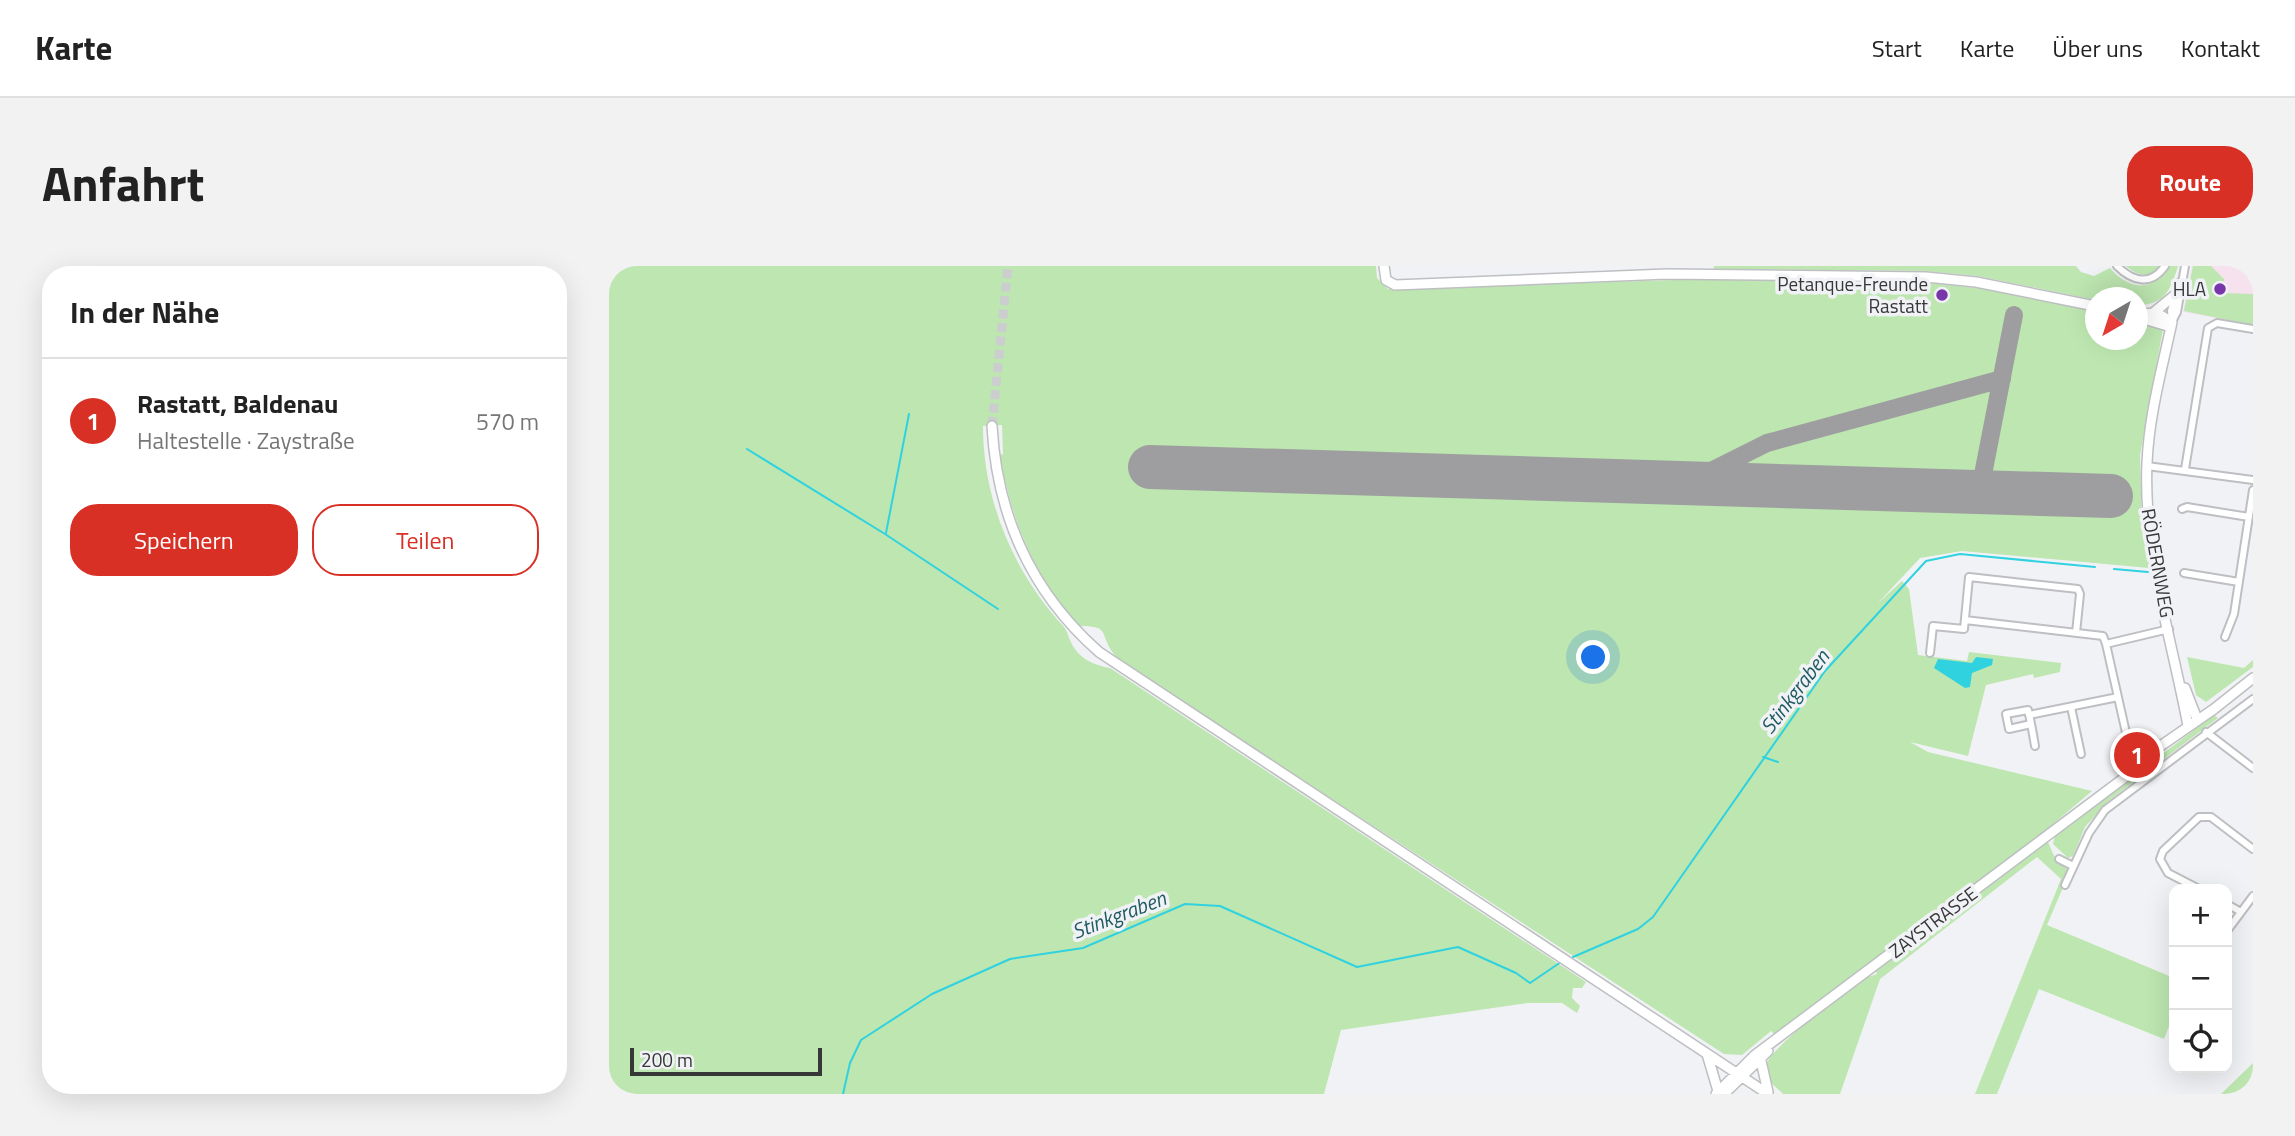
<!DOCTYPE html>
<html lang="de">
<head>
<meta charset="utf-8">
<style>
  body { margin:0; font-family:"Titillium Web",sans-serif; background:#f2f2f2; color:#222 }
  .controls { position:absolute; right:21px; bottom:21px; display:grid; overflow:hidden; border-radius:14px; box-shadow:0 7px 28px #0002 }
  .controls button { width:63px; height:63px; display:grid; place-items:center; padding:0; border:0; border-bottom:2px solid #e0e0e0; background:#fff; color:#222; font:35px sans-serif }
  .compass { position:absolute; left:1476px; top:21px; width:63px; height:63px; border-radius:50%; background:#fff; box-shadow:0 7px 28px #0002; rotate:219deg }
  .scale { position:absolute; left:21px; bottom:18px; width:192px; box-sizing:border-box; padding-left:7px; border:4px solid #373738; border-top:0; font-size:19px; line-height:24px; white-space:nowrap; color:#373738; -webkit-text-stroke:5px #f1f2f5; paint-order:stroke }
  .you { position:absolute; left:985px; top:392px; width:24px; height:24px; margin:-18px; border:5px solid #fff; border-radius:50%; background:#1a73e8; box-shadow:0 0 0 10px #1a73e833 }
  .badge { display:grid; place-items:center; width:46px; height:46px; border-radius:50%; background:#d93025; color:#fff; font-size:23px; font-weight:700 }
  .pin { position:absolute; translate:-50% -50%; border:4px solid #fff; box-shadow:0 2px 7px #0006 }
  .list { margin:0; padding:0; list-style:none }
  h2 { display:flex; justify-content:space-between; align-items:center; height:91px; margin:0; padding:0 28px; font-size:30px }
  h2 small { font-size:23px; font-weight:400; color:#767676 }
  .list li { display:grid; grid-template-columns:46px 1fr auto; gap:21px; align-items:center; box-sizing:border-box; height:126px; padding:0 28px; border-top:2px solid #e0e0e0 }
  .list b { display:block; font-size:26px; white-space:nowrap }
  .list p { margin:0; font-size:23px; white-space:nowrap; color:#767676 }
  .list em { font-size:23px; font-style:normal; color:#767676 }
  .actions { display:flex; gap:14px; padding:21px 28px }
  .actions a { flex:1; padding:16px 0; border:2px solid #d93025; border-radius:28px; text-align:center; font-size:24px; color:#d93025 }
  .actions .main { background:#d93025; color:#fff }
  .icon { flex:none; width:38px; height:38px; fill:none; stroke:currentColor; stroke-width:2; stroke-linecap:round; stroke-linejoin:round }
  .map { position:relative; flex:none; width:1644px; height:828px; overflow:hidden; border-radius:28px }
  header { display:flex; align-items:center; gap:42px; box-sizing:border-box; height:98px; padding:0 35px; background:#fff; border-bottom:2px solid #e0e0e0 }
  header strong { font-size:33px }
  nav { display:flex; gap:38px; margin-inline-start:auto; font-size:24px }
  .intro { display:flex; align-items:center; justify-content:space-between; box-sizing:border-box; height:168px; padding:0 42px }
  h1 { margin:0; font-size:49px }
  .button { padding:18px 32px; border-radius:28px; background:#d93025; color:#fff; font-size:24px; font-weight:700 }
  main { display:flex; gap:42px; padding:0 42px }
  aside { flex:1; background:#fff; border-radius:28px; box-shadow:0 7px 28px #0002 }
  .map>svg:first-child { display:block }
  .education { fill:#f6e1ef }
  .green { fill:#bde6b0 }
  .water { fill:#30d2e0 }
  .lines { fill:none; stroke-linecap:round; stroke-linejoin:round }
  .stream { stroke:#30d2e0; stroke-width:2 }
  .taxiway { stroke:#9e9ea0; stroke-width:18 }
  .runway { stroke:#9e9ea0; stroke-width:44 }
  .secondary-tunnel { stroke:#cccdcf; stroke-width:9; stroke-dasharray:9 4.5; stroke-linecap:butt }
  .street-casing { stroke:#bebfc2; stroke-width:10 }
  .secondary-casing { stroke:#bebfc2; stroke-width:12 }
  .street { stroke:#fff; stroke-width:6 }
  .secondary { stroke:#fff; stroke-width:9 }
  .poi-dot { fill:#7936ab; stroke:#f1f2f5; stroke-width:2.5 }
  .labels { text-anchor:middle; stroke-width:7; stroke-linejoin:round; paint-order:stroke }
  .poi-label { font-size:19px; fill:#373738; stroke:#f1f2f5; text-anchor:end }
  .street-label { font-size:19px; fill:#373738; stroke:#f1f2f5 }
  .water-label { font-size:21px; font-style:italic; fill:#1e5c62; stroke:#f1f2f5 }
</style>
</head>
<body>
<header>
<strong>Karte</strong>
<nav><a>Start</a><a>Karte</a><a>Über uns</a><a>Kontakt</a></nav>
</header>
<div class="intro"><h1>Anfahrt</h1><a class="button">Route</a></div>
<main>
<aside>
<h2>In der Nähe<small></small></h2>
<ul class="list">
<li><span class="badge">1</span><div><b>Rastatt, Baldenau</b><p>Haltestelle · Zaystraße</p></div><em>570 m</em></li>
</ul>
<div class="actions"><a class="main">Speichern</a><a>Teilen</a></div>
</aside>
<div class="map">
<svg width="1644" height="828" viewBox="0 0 1644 828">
  <rect width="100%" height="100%" fill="#f1f2f5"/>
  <!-- education -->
  <path class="education" d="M1583,0H1644V59L1574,46Z"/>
  <!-- green -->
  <path class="green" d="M0,0H767L768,12L779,23L1162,11L1278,13L1368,22L1486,44V74H1528L1529,56L1554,63L1531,189L1533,264L1540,302L1353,285L1311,292L1268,338L1293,315L1300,323L1309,389L1358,395L1360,386L1452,397L1451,406L1425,412L1424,408L1377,419L1359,490L1301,476L1319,486L1483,525L1430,570L1166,769L1162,765L1133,789L1115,788L529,407C520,401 508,394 502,384C491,366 500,360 470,360C425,312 402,253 391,189L394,188L393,159L374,160C374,235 405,307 455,361C459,366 459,371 462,376C469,392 484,399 501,402L977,716L973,722H964L963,732L971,740L968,747L953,737H918L732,764L715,828H0Z
    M1105,0H1467L1472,6L1485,10L1501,2C1520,24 1544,27 1559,0H1569C1562,24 1555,39 1529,39L1528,32H1486V34L1369,10L1317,5L1105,3Z
    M1517,0H1550C1541,13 1527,9 1517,0Z
    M1584,0H1602L1615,13V27L1644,28V59L1575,45Z
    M1578,391L1635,402L1644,394V401L1597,436L1587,429Z
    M1605,449L1609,452L1498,536L1476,561L1464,590L1459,592L1444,578L1446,569Z
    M1438,574L1447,594L1461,605L1438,659L1565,712V748L1555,773L1430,723L1388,828H1366L1452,613L1428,591L1271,713L1231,828H1174C1167,821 1155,813 1156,802C1158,782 1238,726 1256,712L1268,708L1266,703Z
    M1644,797V828H1612Z"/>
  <!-- water -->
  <path class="water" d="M1367,391L1384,393L1383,399L1363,407L1361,421L1356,422L1325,402L1329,393L1363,397Z"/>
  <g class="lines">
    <!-- stream -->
    <path class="stream" d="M138,183L276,268L389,343
      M277,267L300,148
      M1505,303L1539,306
      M1154,491L1169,496
      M964,691L1029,663L1044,651L1216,405L1317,295L1351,288L1486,301
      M234,828L241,797L252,774L323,728L401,693L474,682L576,638L611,640L748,701L849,681L907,707L921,717L952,696"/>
    <!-- taxiway -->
    <path class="taxiway" d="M1080,216L1158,177L1393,113
      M1371,224L1405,49"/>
    <!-- runway -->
    <path class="runway" d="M541,201L1502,230"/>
    <!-- secondary-tunnel -->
    <path class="secondary-tunnel" d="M383,160L399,0"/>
    <defs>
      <path id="street" d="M1508,0C1524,16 1542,20 1556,0
        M1563,56L1568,46L1576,0
        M1563,56L1562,45L1571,16
        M1538,200L1644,214
        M1576,203L1599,62L1608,57L1644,63
        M1573,243L1578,241L1640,251
        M1575,307L1630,316
        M1356,354L1494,370L1497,378L1560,363
        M1616,371L1625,348L1644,224
        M1497,378L1520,480
        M1321,387L1324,360L1355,363L1360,311L1469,323L1471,328L1467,367
        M1462,441L1472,488
        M1420,449L1509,431
        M1422,458L1400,463L1397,448L1419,444C1422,456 1424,468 1426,480
        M1597,466L1644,502
        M1450,593L1464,600
        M1456,619L1480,567L1496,544L1644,433
        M1590,623L1559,607L1551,593L1554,585L1590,551H1602L1644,583
        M1618,638L1632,646
        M1618,665L1644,630"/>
      <path id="secondary" d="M775,0L777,14L786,19L1058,8L1317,11L1367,16L1486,40
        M1528,47L1550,48L1563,56C1553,103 1540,149 1538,197C1534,286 1563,374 1579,460
        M1544,47L1566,29
        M1528,51L1562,61
        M383,160C388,250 422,326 490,386L1159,828
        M1576,422L1588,453
        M1527,497L1605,443L1644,412
        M1098,788L1109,825
        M1152,795L1159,826
        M1107,828L1146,789L1523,506L1532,495
        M1115,828L1159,785"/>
    </defs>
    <!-- street casing -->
    <use href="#street" class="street-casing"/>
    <!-- secondary casing -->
    <use href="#secondary" class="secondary-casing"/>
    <!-- street -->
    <use href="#street" class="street"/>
    <!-- secondary -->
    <use href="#secondary" class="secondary"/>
  </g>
  <!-- markers -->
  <g class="poi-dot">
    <circle cx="1611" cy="23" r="7"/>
    <circle cx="1333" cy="29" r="7"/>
  </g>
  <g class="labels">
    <!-- poi labels -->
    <g class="poi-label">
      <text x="1319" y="25">Petanque-Freunde<tspan x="1319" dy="22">Rastatt</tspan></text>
      <text x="1597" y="30">HLA</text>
    </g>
    <!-- street labels -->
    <g class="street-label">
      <text transform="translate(1549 297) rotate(80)" y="7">RÖDERNWEG</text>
      <text transform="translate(1324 656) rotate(-37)" y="7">ZAYSTRASSE</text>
    </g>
    <!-- water labels -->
    <g class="water-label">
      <text transform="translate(1186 426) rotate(-53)" y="7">Stinkgraben</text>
      <text transform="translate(510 649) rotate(-21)" y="7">Stinkgraben</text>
    </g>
  </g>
</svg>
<div class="controls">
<button>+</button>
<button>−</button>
<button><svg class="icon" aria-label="locate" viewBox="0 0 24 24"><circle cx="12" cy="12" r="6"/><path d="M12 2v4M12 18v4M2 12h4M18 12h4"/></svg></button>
</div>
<svg class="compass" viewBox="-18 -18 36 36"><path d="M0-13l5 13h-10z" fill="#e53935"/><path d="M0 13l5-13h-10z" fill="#767676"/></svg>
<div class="scale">200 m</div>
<div class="you"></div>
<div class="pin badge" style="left:1528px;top:489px">1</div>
</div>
</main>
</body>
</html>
